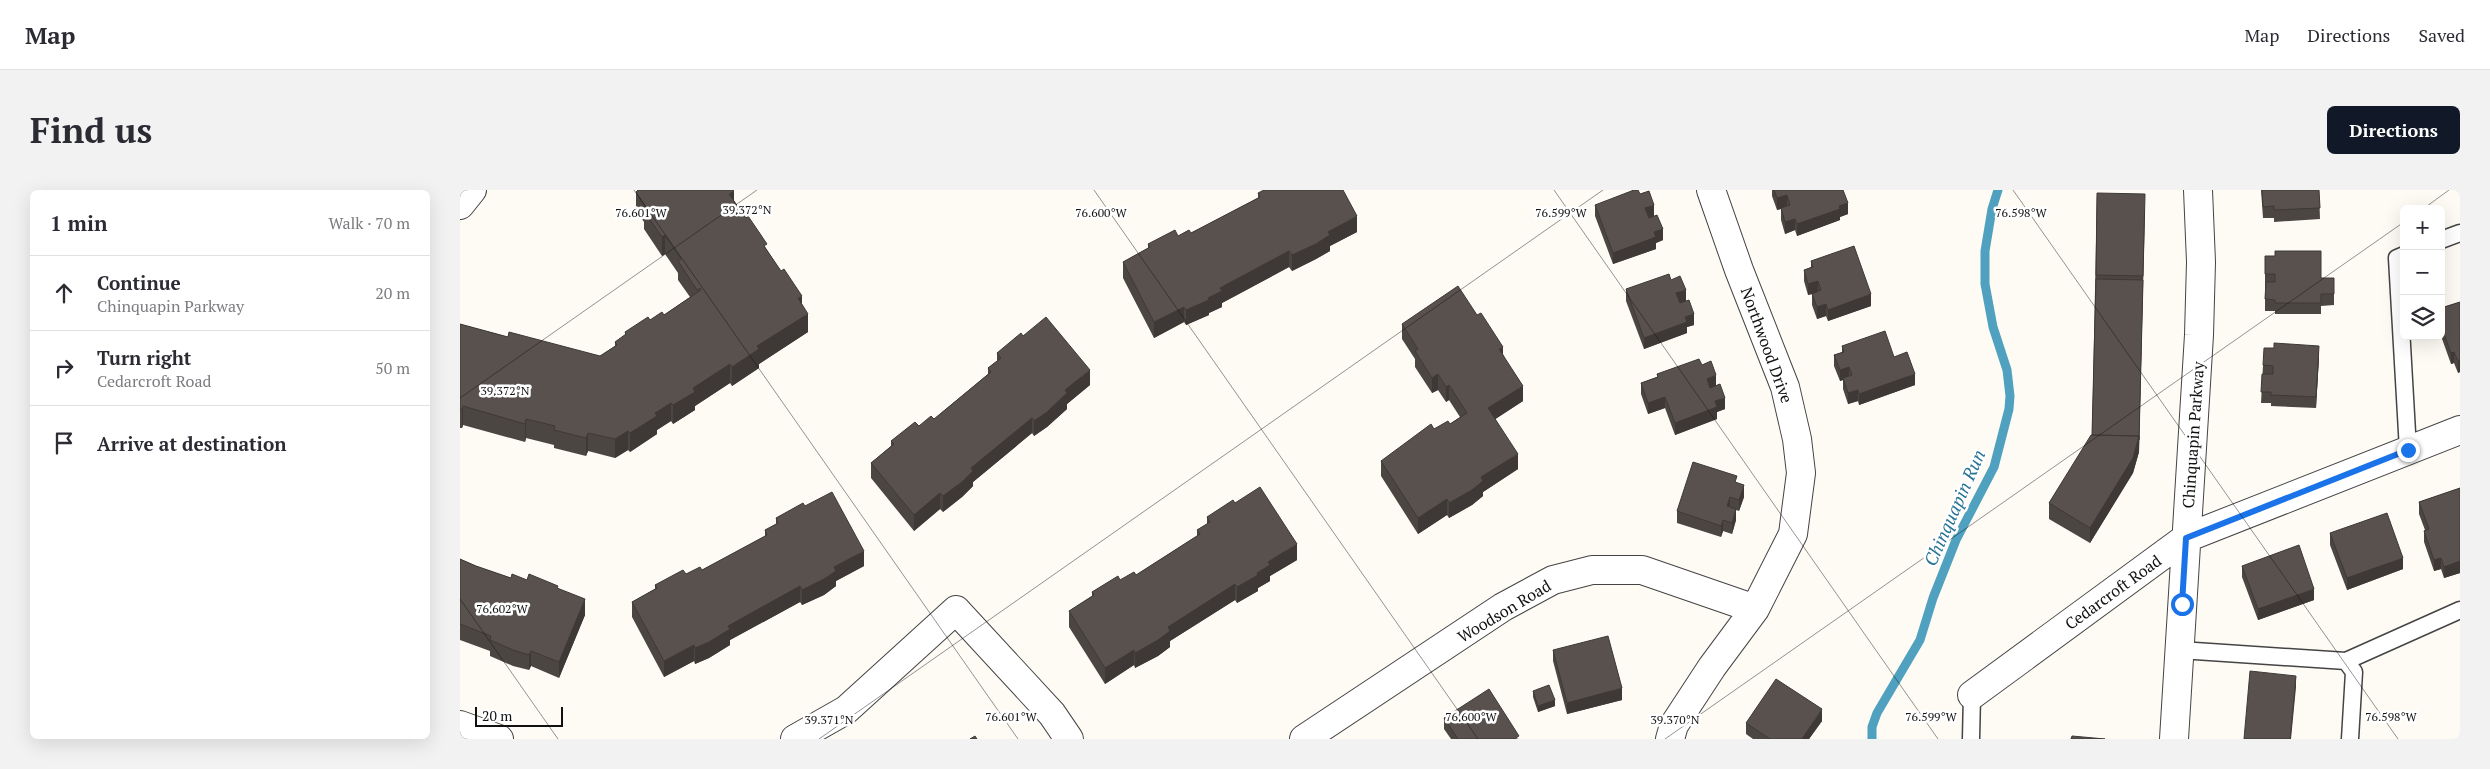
<!DOCTYPE html>
<html lang="en">
<head>
<meta charset="utf-8">
<style>
  body { margin:0; font-family:"PT Serif",serif; background:#f2f2f3; color:#2b2b33 }
  .controls { position:absolute; right:15px; top:15px; display:grid; overflow:hidden; border-radius:8px; box-shadow:0 5px 20px #0002 }
  .controls button { width:45px; height:45px; display:grid; place-items:center; padding:0; border:0; border-bottom:1px solid #e1e1e2; background:#fff; color:#2b2b33; font:25px sans-serif }
  .scale { position:absolute; left:15px; bottom:12px; width:88px; box-sizing:border-box; padding-left:5px; border:2px solid #111; border-top:0; font-size:14px; line-height:18px; white-space:nowrap; color:#111; -webkit-text-stroke:4px #fff; paint-order:stroke }
  .stop { position:absolute; width:15px; height:15px; margin:-11px; border:4px solid #1a73e8; border-radius:50%; background:#fff }
  .stop.end { background:#1a73e8; border-color:#fff; box-shadow:0 1px 5px #0008 }
  .list { margin:0; padding:0; list-style:none }
  h2 { display:flex; justify-content:space-between; align-items:center; height:65px; margin:0; padding:0 20px; font-size:21px }
  h2 small { font-size:16px; font-weight:400; color:#7c7c81 }
  .list li { display:grid; grid-template-columns:32px 1fr auto; gap:15px; align-items:center; box-sizing:border-box; height:75px; padding:0 20px; border-top:1px solid #e1e1e2 }
  .list b { display:block; font-size:19px; white-space:nowrap }
  .list p { margin:0; font-size:16px; white-space:nowrap; color:#7c7c81 }
  .list em { font-size:16px; font-style:normal; color:#7c7c81 }
  .icon { flex:none; width:28px; height:28px; fill:none; stroke:currentColor; stroke-width:2; stroke-linecap:round; stroke-linejoin:round }
  .map { position:relative; flex:none; width:2000px; height:549px; overflow:hidden; border-radius:8px }
  header { display:flex; align-items:center; gap:30px; box-sizing:border-box; height:70px; padding:0 25px; background:#fff; border-bottom:1px solid #e1e1e2 }
  header strong { font-size:24px }
  nav { display:flex; gap:28px; margin-inline-start:auto; font-size:18px }
  .intro { display:flex; align-items:center; justify-content:space-between; box-sizing:border-box; height:120px; padding:0 30px }
  h1 { margin:0; font-size:35px }
  .button { padding:12px 22px; border-radius:8px; background:#111827; color:#fff; font-size:18px; font-weight:700 }
  main { display:flex; gap:30px; padding:0 30px }
  aside { flex:1; background:#fff; border-radius:8px; box-shadow:0 5px 20px #0002 }
  .map>svg:first-child { display:block }
  .lines { fill:none; stroke-linecap:round; stroke-linejoin:round }
  .stream { stroke:#4fa1bf; stroke-width:9 }
  .lane-casing { stroke:#444; stroke-width:19 }
  .street-casing { stroke:#444; stroke-width:30 }
  .lane { stroke:#fff; stroke-width:16 }
  .street { stroke:#fff; stroke-width:28 }
  .wall { fill:#4c4643 }
  .shaded-wall { fill:#3e3937 }
  .building { fill:#58514e; stroke:#3e3937 }
  .route { stroke:#1a73e8; stroke-width:6 }
  .ticks { fill:none; stroke:#111; stroke-width:1; stroke-opacity:0.45 }
  .labels { text-anchor:middle; stroke-width:5; stroke-linejoin:round; paint-order:stroke }
  .street-label { font-size:16px; fill:#111; stroke:#fff }
  .water-label { font-size:18px; font-style:italic; fill:#277495; stroke:#fff }
  .ticks-label { font-size:12px; text-anchor:middle; fill:#111; stroke:#fff; stroke-width:5; stroke-linejoin:round; paint-order:stroke }
</style>
</head>
<body>
<header>
<strong>Map</strong>
<nav><a>Map</a><a>Directions</a><a>Saved</a></nav>
</header>
<div class="intro"><h1>Find us</h1><a class="button">Directions</a></div>
<main>
<aside>
<h2>1 min<small>Walk · 70 m</small></h2>
<ul class="list">
<li><svg class="icon" aria-label="ahead" viewBox="0 0 24 24"><path d="M12 20V5M6 11l6-6 6 6"/></svg><div><b>Continue</b><p>Chinquapin Parkway</p></div><em>20 m</em></li>
<li><svg class="icon" aria-label="right" viewBox="0 0 24 24"><path d="M7 20v-9h11M14 6l5 5-5 5"/></svg><div><b>Turn right</b><p>Cedarcroft Road</p></div><em>50 m</em></li>
<li><svg class="icon" aria-label="arrive" viewBox="0 0 24 24"><path d="M6 21V4h12l-3 4 3 4H6"/></svg><div><b>Arrive at destination</b></div></li>
</ul>
</aside>
<div class="map">
<svg width="2000" height="549" viewBox="0 0 2000 549">
  <rect width="100%" height="100%" fill="#fefbf5"/>
  <g class="lines">
    <!-- stream -->
    <path class="stream" d="M1412,549V537L1417,523L1460,450L1473,408L1496,350L1534,277L1549,219L1550,206L1547,180L1533,137L1525,94V61L1532,19L1538,0"/>
    <defs>
      <path id="lane" d="M1981,50L2000,43
        M1944,65L1937,68L1948,260
        M1720,460L1886,471L1894,482L1890,549
        M1886,471L2000,420
        M1511,549L1512,505"/>
      <path id="street" d="M0,15L12,0
        M1512,505L1726,348L2000,240
        M0,535L39,549
        M335,549L386,520L496,420L592,524L609,549
        M844,549L1043,417L1093,390L1132,380H1182L1295,419
        M1210,549L1214,535L1252,477L1295,419L1333,344L1341,283L1337,249L1325,197L1279,80L1251,0
        M1714,549L1739,145L1741,72L1738,0"/>
    </defs>
    <!-- lane casing -->
    <use href="#lane" class="lane-casing"/>
    <!-- street casing -->
    <use href="#street" class="street-casing"/>
    <!-- lane -->
    <use href="#lane" class="lane"/>
    <!-- street -->
    <use href="#street" class="street"/>
  </g>
  <!-- wall -->
  <path class="wall" d="M1312,0H1383L1388,24L1380,27V30L1337,46L1335,40L1325,44L1321,30V19L1317,20L1312,6Z
    M1801,0H1859L1860,29L1814,32V28H1803Z
    M176,2L274,11L307,60L342,114L348,142L299,174V178L272,196L270,193L235,216V220L213,234L211,231L197,240V244L170,262L168,260L155,268L128,261L126,266L94,258V255L66,248L65,252L3,235L2,238H0V134L48,147L140,166L155,156V152L165,145V142L190,130L204,125L230,107L218,90V83L205,64L202,66L184,39V32L176,20Z
    M798,3L897,42L870,56V61L856,69L832,81L829,77L762,113V117L749,123V125L726,135L724,132L694,148L663,88V72L688,58V54L718,46L731,43L798,8Z
    M1637,3L1685,20L1679,262L1673,283L1630,353L1589,329V313L1632,245Z
    M1180,4L1194,26L1203,50L1196,53V59L1153,74L1135,26V15Z
    M1805,66L1861,88H1874V115L1861,116V124H1815V121H1805Z
    M1351,71L1411,116L1368,131L1366,126L1357,129L1352,115V104L1348,105L1344,91V80L1351,77Z
    M1211,90L1226,111L1234,135L1227,137V143L1184,159L1166,111V99Z
    M2000,112V182L1998,183L1994,173L1991,174L1981,146V118Z
    M942,134L1043,164L1063,211L1035,229L1058,279L1023,302V306L1012,315L989,328L987,325L958,344L921,286V271L974,239L990,234L1000,227L989,210L986,212L978,200L972,203L955,177V169L942,149Z
    M563,146L630,195L607,214V219L587,237L574,246L572,243L513,292V296L502,307L483,322L480,319L454,341L411,288V273L431,256V251L459,236L474,229L528,184V178L537,171V163Z
    M1382,156L1434,167L1455,195L1399,215L1398,211L1388,214L1383,199V190L1380,191L1374,176V165L1382,162Z
    M1859,167L1856,218L1811,216V213H1801L1803,175Z
    M1242,175L1256,195L1265,219L1257,222V229L1215,245L1205,218L1188,224L1181,204V193L1197,187V184Z
    M1277,293L1284,307L1279,321L1276,320V330L1272,344L1263,341L1261,347L1217,333V321Z
    M2000,298V383L1984,388L1981,379L1974,381L1964,352V341L1965,340L1959,324V312Z
    M775,313L837,370L810,386V391L798,398V401L777,413L775,410L710,451V457L698,466L675,478L674,475L645,494L609,437V421L632,406V402L676,385L737,346V340L747,334V327Z
    M345,316L404,376L376,391V396L364,405L342,415L340,412L270,450V455L249,468L235,474L234,471L204,487L172,427V412L195,399V395L226,384L242,380L305,347V340L316,335V328Z
    M1870,343L1943,379L1887,400L1870,355Z
    M0,369L16,376L51,388L67,390L98,399L125,425L99,488L71,476L69,480L53,476L30,466V461L0,450Z
    M1782,376L1854,410L1798,430L1782,387Z
    M1093,460L1162,510L1107,524L1093,471Z
    M1073,501L1095,516L1078,522L1073,507Z
    M984,528L1059,549H991L984,539Z
    M1362,531L1349,549H1293L1286,544V533Z"/>
  <!-- shaded-wall -->
  <path class="shaded-wall" d="M274,1V20L269,4Z
    M1685,4L1679,262L1673,283L1630,353V338L1679,246V250Z
    M1327,5V17L1317,20V8Z
    M1388,13V24L1380,27V30L1337,46V34Z
    M1194,15V26L1185,29V18Z
    M897,26V42L870,56V61L856,69L832,81V65L868,42Z
    M1335,29V40L1325,44V32Z
    M1203,39V50L1196,53V59L1153,74V63L1194,42Z
    M205,45V64L202,66V47Z
    M829,61V77L762,113V117L749,123V125L726,135V120L748,108L760,98Z
    M1358,91V102L1348,105V94Z
    M1226,100V111L1216,115V103Z
    M1411,104V116L1368,131V120Z
    M342,106V124L338,108Z
    M1366,114V126L1357,129V117Z
    M724,117V132L694,148V132Z
    M348,124V142L299,174V178L272,196V177L297,156Z
    M1234,124V135L1227,137V143L1184,159V148L1225,127Z
    M1859,156V167L1856,218V207Z
    M1043,157V172L1039,159Z
    M1994,162V173L1991,174V163Z
    M2000,170V182L1998,183V171Z
    M270,174V193L235,216V220L213,234V215L233,198Z
    M1389,177V188H1383V190L1380,191V180Z
    M630,180V195L607,214V219L587,237L574,246V231L605,200Z
    M978,184V200L972,203V188Z
    M1455,184V195L1399,215V204Z
    M1256,185V196L1247,200V189Z
    M989,195V210L986,212V197Z
    M1063,196V211L1028,234V218Z
    M1398,200V211L1388,214V203Z
    M1205,207V218L1188,224V213Z
    M1265,208V219L1257,222V229L1215,245V233L1255,211Z
    M211,213V231L197,240V244L170,262V243L195,223Z
    M3,216V235L2,238V220Z
    M572,228V243L513,292V296L502,307L483,322V306L511,278Z
    M66,229V248L65,252V234Z
    M168,241V260L155,268V249Z
    M128,243V261L126,266V248Z
    M1058,264V279L1023,302V306L1012,315L989,328V313L1021,287Z
    M1284,295V307L1279,321V310Z
    M480,303V319L454,341V325Z
    M1270,307V318L1267,316Z
    M987,309V325L958,344V328Z
    M1276,319V330L1272,344V333Z
    M1263,330V341L1261,347V336Z
    M837,354V370L810,386V391L798,398V401L777,413V397L797,383L808,372Z
    M404,361V376L376,391V396L364,405L342,415V400L374,377Z
    M1943,368V379L1887,400V388Z
    M1981,368V379L1974,381V370Z
    M2000,371V383L1984,388V377Z
    M775,394V410L710,451V457L698,466L675,478V463L708,437Z
    M340,396V412L270,450V455L249,468L235,474V458L268,436Z
    M1854,399V410L1798,430V419Z
    M125,409V425L99,488V472Z
    M234,455V471L204,487V471Z
    M674,460V475L645,494V478Z
    M71,461V476L69,480V465Z
    M1836,486V497L1831,549H1830Z
    M1162,498V510L1107,524V513Z
    M1095,510V516L1078,522V516Z
    M1362,519V531L1349,549H1342Z"/>
  <!-- building -->
  <path class="building" d="M178,0H273L274,1L269,4L286,28L288,26L307,54L304,56L321,81L324,79L342,106L338,108L348,124L297,156L299,159L272,177L270,174L233,198L235,202L213,215L211,213L195,223L197,226L170,243L168,241L155,249L128,243L126,248L94,240L95,236L66,229L65,234L3,216L2,220L0,219V134L48,147L49,142L140,166L157,155L155,152L166,144L165,142L188,127L190,130L202,122L204,125L241,100L240,98L237,100L218,71L221,69L205,45L202,47L184,21L187,19L176,2Z
    M804,0H883L897,26L868,42L870,45L856,54L832,65L829,61L760,98L762,101L748,108L749,110L726,120L724,117L694,132L663,72L690,57L688,54L715,40L718,46L729,40L731,43L800,7L798,3Z
    M1174,0H1178L1180,4L1189,1L1194,15L1185,18L1189,28L1197,25L1203,39L1194,42L1196,47L1153,63L1135,15Z
    M1314,0H1383L1388,13L1379,16L1380,19L1337,34L1335,29L1325,32L1321,18L1330,15L1327,5L1317,8Z
    M1802,0H1859L1860,18L1814,20V16L1803,17Z
    M1637,3L1685,4L1683,86L1636,85Z
    M1394,56L1411,104L1368,120L1366,114L1357,117L1352,104L1361,100L1358,91L1348,94L1344,80L1353,77L1351,71Z
    M1815,61H1861V88H1874V104H1861V113H1815V110L1805,109L1806,92H1815V84H1805V66H1815Z
    M1209,84L1211,90L1220,86L1226,100L1216,103L1220,113L1229,110L1234,124L1225,127L1227,132L1184,148L1166,99Z
    M1636,89L1683,90L1679,250V246L1632,245Z
    M998,96L1017,125L1021,123L1043,157L1039,159L1063,196L1028,218L1058,264L1021,287L1023,291L1012,300L989,313L987,309L958,328L921,271L971,234L974,239L988,231L990,234L1007,223L989,195L986,197L978,184L972,188L955,161L958,159L942,134Z
    M2000,112V170L1998,171L1994,162L1991,163L1981,136V118Z
    M586,127L630,180L605,200L607,203L587,222L574,231L572,228L511,278L513,281L502,292L483,306L480,303L454,325L411,273L434,254L431,251L455,232L459,236L471,226L474,229L531,182L528,178L541,168L537,163L561,143L563,146Z
    M1425,141L1434,167L1447,162L1455,184L1399,204L1398,200L1388,203L1383,188L1392,185L1389,177L1380,180L1374,165L1384,162L1382,156Z
    M1814,153L1859,156L1856,207L1811,205V202H1801L1802,184H1813V176L1803,175L1804,158H1814Z
    M1239,169L1242,175L1251,171L1256,185L1247,189L1250,198L1260,194L1265,208L1255,211L1257,217L1215,233L1205,207L1188,213L1181,193L1198,187L1197,184Z
    M1631,245L1679,246L1673,268L1630,338L1589,313Z
    M1233,272L1277,286L1275,292L1284,295L1279,310L1270,307L1267,316L1276,319L1272,333L1263,330L1261,336L1217,321Z
    M800,297L837,354L808,372L810,375L797,383L798,385L777,397L775,394L708,437L710,441L698,450L675,463L674,460L645,478L609,421L634,405L632,402L658,386L660,390L674,382L676,385L740,344L737,340L750,332L747,327L773,310L775,313Z
    M2000,298V371L1984,377L1981,368L1974,370L1964,341L1969,339L1959,312Z
    M372,302L404,361L374,377L376,381L364,389L342,400L340,396L268,436L270,439L249,452L235,458L234,455L204,471L172,412L197,398L195,395L223,380L226,384L240,377L242,380L307,345L305,340L318,333L316,328L343,313L345,316Z
    M1927,323L1943,368L1887,388L1870,343Z
    M1839,355L1854,399L1798,419L1782,376Z
    M0,369L16,376L51,388L52,384L67,390L69,384L98,396L97,398L125,409L99,472L71,461L69,465L53,460L30,450L31,446L0,434Z
    M1148,446L1162,498L1107,513L1093,460Z
    M1790,481L1836,486L1830,549H1784Z
    M1316,489L1362,519L1342,549H1310L1286,533Z
    M1089,495L1095,510L1078,516L1073,501Z
    M1029,499L1059,546L1054,549H998L984,528Z
    M515,546L517,549H510Z
    M1612,546L1645,549H1611Z"/>
  <g class="lines">
    <!-- route -->
    <path class="route" d="M1722,414L1726,348L1948,260"/>
  </g>
  <!-- ticks -->
  <path class="ticks" d="M174,0L558,549M634,0L1018,549M1094,0L1478,549M1553,0L1938,549M1963,19L1989,0M0,208L297,0M0,409L98,549M359,549L1143,0M1205,549L1944,32"/>
  <g class="labels">
    <!-- street labels -->
    <g class="street-label">
      <text transform="translate(1307 155) rotate(70)" y="6">Northwood Drive</text>
      <text transform="translate(1733 245) rotate(-86)" y="6">Chinquapin Parkway</text>
      <text transform="translate(1653 402) rotate(-36)" y="6">Cedarcroft Road</text>
      <text transform="translate(1044 421) rotate(-31)" y="6">Woodson Road</text>
    </g>
    <!-- water labels -->
    <g class="water-label">
      <text transform="translate(1495 318) rotate(-66)" y="6">Chinquapin Run</text>
    </g>
  </g>
  <g class="ticks-label">
    <text x="287" y="24">39.372°N</text>
    <text x="181" y="27">76.601°W</text>
    <text x="1101" y="27">76.599°W</text>
    <text x="641" y="27">76.600°W</text>
    <text x="1561" y="27">76.598°W</text>
    <text x="45" y="205">39.372°N</text>
    <text x="42" y="423">76.602°W</text>
    <text x="551" y="531">76.601°W</text>
    <text x="1011" y="531">76.600°W</text>
    <text x="1471" y="531">76.599°W</text>
    <text x="1931" y="531">76.598°W</text>
    <text x="369" y="534">39.371°N</text>
    <text x="1215" y="534">39.370°N</text>
  </g>
</svg>
<div class="controls">
<button>+</button>
<button>−</button>
<button><svg class="icon" aria-label="layers" viewBox="0 0 24 24"><path d="M12 4l9 5-9 5-9-5zM3 14l9 5 9-5"/></svg></button>
</div>
<div class="scale">20 m</div>
<div class="stop" style="left:1722px;top:414px"></div>
<div class="stop end" style="left:1948px;top:260px"></div>
</div>
</main>
</body>
</html>
